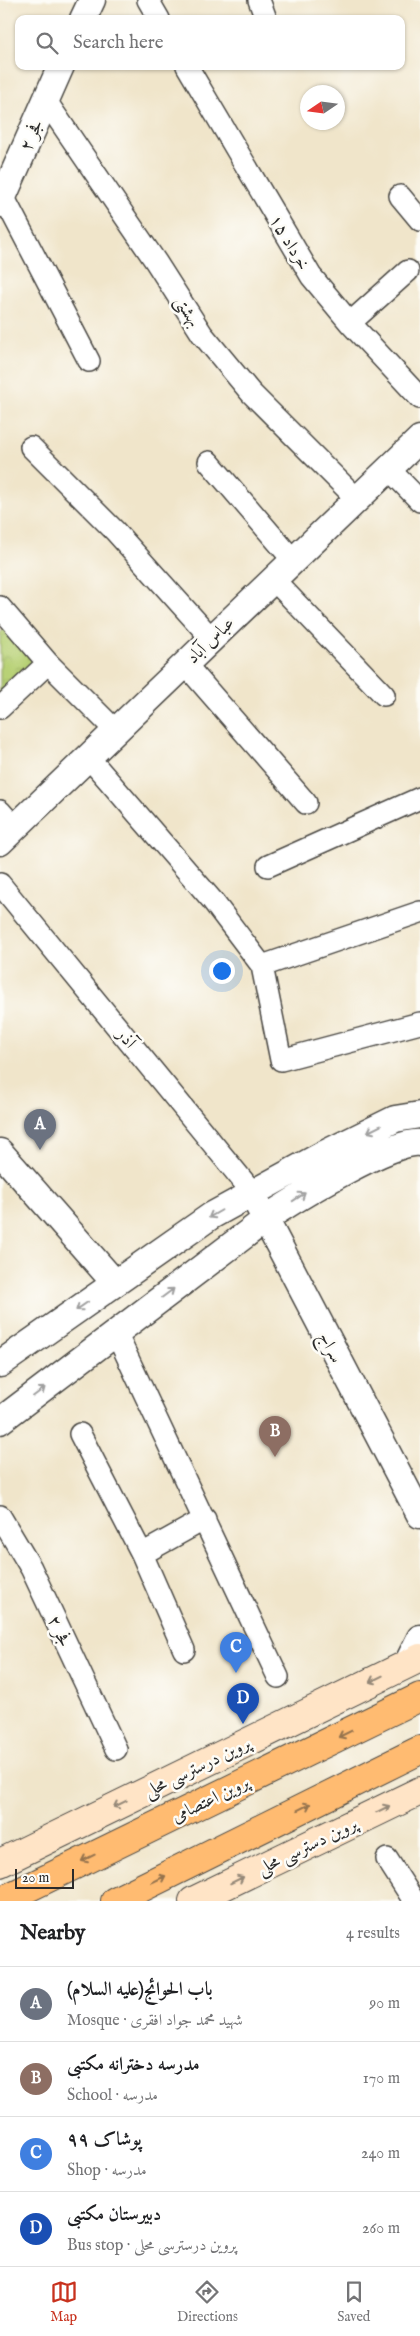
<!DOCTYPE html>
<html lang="en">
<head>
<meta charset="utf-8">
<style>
  body { margin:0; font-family:"IM FELL English",Amiri,serif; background:#f2f2f2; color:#202124 }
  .compass { position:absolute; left:300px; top:85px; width:45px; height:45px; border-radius:50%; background:#fff; box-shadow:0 1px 4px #0004; rotate:257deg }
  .scale { position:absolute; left:15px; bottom:12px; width:59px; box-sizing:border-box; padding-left:5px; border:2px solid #2b2b2b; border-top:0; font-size:14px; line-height:18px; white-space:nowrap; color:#2b2b2b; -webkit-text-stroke:4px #fdfcf7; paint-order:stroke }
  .you { position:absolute; left:221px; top:970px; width:18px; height:18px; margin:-12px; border:4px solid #fff; border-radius:50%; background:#1a73e8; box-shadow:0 0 0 8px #1a73e833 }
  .badge { display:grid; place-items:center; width:32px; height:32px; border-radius:50%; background:#c8321e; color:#fff; font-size:16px; font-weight:700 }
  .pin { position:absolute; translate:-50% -41px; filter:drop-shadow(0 1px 2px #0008) }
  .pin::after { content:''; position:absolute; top:26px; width:18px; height:15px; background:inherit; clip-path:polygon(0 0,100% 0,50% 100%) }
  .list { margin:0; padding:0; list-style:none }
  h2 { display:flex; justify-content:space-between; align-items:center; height:65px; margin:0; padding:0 20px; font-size:21px }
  h2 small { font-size:16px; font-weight:400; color:#757577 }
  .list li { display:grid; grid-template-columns:32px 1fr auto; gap:15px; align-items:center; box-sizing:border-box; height:75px; padding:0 20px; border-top:1px solid #e0e0e0 }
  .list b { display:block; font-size:19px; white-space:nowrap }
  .list p { margin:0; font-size:16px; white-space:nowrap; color:#757577 }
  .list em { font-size:16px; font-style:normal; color:#757577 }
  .icon { flex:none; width:28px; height:28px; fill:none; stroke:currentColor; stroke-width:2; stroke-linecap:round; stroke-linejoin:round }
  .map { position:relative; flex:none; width:420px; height:1901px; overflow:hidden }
  .search { position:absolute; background:#fff; box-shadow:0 1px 4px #0004; left:15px; right:15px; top:15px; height:55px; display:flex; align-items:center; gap:12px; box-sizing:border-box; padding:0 18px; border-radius:10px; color:#757577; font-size:19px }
  .sheet { height:365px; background:#fff }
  nav { display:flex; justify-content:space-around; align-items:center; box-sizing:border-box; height:70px; border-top:1px solid #e0e0e0; background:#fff; font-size:14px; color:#757577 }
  nav a { display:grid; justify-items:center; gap:2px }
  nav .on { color:#c8321e }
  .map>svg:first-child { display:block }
  .park { fill:url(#park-crowns); stroke:#727e50 }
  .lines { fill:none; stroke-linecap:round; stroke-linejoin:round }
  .minor-casing { stroke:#494743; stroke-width:24 }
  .tertiary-casing { stroke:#494743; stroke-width:29 }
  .secondary-casing { stroke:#494743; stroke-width:30 }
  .primary-casing { stroke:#494743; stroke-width:30 }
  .minor { stroke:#fff; stroke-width:21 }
  .tertiary { stroke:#fff; stroke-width:26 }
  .secondary { stroke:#ffe4c6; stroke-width:28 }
  .primary { stroke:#ffbb71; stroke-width:28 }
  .oneway { stroke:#a0a0a0 }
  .oneway2 { stroke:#958878 }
  .oneway3 { stroke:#95734e }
  .labels { text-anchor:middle; stroke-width:5; stroke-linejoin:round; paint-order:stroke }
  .street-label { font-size:18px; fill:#2b2b2b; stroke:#fdfcf7 }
</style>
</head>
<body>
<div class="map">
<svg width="420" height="1901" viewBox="0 0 420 1901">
  <defs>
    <pattern id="park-crowns" width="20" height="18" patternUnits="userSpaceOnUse" patternTransform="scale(1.25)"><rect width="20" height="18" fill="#b8d176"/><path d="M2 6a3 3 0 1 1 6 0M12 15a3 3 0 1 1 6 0" fill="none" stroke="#9eb466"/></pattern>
  </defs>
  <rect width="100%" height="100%" fill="#fdfcf7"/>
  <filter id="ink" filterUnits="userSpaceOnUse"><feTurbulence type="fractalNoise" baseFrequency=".02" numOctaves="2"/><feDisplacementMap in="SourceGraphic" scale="10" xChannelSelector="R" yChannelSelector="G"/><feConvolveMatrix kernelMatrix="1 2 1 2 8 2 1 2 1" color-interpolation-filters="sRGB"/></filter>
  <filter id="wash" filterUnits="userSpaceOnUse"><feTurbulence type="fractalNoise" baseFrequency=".0096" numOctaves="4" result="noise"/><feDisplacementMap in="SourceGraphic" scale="20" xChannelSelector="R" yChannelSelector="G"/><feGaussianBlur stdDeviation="1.12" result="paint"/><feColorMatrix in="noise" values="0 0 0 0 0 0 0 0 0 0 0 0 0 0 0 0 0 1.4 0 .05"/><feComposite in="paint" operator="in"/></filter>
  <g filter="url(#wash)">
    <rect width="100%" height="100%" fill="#f0e5ca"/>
    <!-- park -->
    <path class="park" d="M8,626L39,664L0,699V633Z"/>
  </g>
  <g filter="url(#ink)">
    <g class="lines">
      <defs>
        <path id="minor" d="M148,0L159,19
          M259,0L266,19
          M187,66L311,276L350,323L420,398
          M46,101L156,262L202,334L251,393L357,499
          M0,190L89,361
          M400,196L420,220
          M350,323L408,271
          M31,447L115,531L211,638
          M209,462L293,560
          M389,469L420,501
          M273,579L384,695
          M0,607L48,663L116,731
          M185,664L306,803
          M0,708L48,663
          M89,758L212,900L262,966L281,1060L420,1023
          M0,811L15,828
          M268,866L420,798
          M0,884L253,1193
          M262,966L420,912
          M116,1333L278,1677
          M80,1434L142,1554L184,1650
          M0,1516L31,1568L116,1749
          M142,1554L205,1519
          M387,1859L414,1901"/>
        <path id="tertiary" d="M83,19L92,0
          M0,204L61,66
          M0,842L420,439
          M0,1152L115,1283
          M258,1205L420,1515
          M0,1364L211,1216L322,1155L395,1119L420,1115
          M0,1421L274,1213C299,1197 394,1139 420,1143
          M407,1664L420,1638"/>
        <path id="secondary" d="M0,1863L420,1658
          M193,1901L420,1791"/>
        <path id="primary" d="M1,1901L420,1697
          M115,1901L420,1750"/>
      </defs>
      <!-- minor casing -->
      <use href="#minor" class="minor-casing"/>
      <!-- tertiary casing -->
      <use href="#tertiary" class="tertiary-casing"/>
      <!-- secondary casing -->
      <use href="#secondary" class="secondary-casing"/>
      <!-- primary casing -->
      <use href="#primary" class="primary-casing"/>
      <!-- minor -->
      <use href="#minor" class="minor"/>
      <!-- tertiary -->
      <use href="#tertiary" class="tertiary"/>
      <!-- secondary -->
      <use href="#secondary" class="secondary"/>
      <!-- primary -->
      <use href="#primary" class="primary"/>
    </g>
    <!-- one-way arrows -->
    <defs><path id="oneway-shaft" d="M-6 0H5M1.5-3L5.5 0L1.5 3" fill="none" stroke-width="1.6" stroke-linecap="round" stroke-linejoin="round" transform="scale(1.25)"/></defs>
    <g class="oneway">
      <use href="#oneway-shaft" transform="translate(374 1129) rotate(154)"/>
      <use href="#oneway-shaft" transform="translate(299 1197) rotate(-33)"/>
      <use href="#oneway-shaft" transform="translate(215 1214) rotate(150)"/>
      <use href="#oneway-shaft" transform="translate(168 1293) rotate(-37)"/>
      <use href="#oneway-shaft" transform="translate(82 1306) rotate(145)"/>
      <use href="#oneway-shaft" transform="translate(39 1392) rotate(-37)"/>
    </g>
    <g class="oneway2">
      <use href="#oneway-shaft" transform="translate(376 1679) rotate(154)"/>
      <use href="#oneway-shaft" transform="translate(120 1804) rotate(154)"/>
      <use href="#oneway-shaft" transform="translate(383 1809) rotate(-26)"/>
      <use href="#oneway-shaft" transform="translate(237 1880) rotate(-26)"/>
    </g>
    <g class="oneway3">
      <use href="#oneway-shaft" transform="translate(345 1734) rotate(154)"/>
      <use href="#oneway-shaft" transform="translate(304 1807) rotate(-26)"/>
      <use href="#oneway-shaft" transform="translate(88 1858) rotate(154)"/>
      <use href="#oneway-shaft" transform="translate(159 1879) rotate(-26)"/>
    </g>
  </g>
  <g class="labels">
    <!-- street labels -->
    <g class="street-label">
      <text transform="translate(31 135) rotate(-66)" y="6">فجر ۲</text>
      <text transform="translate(290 242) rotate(59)" y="6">۱۵ خرداد</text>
      <text transform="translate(188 311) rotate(58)" y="6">بهشتی</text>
      <text transform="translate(210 640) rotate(-44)" y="6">عباس آباد</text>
      <text transform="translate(127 1038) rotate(51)" y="6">آذر</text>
      <text transform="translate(331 1347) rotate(62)" y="6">سراج</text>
      <text transform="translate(60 1631) rotate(65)" y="6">فجر ۲</text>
      <text transform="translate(197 1767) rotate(-26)" y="6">پروین درسترسی محلی</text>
      <text transform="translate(210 1799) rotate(-26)" y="6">پروین اعتصامی</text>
      <text transform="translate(307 1846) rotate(-26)" y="6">پروین دسترسی محلی</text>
    </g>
  </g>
</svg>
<svg class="compass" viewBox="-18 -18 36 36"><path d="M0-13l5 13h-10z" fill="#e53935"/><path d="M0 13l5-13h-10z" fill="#757577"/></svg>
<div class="scale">20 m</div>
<div class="you"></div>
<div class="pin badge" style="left:40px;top:1150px;background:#6b7280">A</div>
<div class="pin badge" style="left:275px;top:1457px;background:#8d6e63">B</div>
<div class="pin badge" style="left:236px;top:1673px;background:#3f7fe0">C</div>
<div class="pin badge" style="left:243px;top:1724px;background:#1a4fb4">D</div>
<div class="search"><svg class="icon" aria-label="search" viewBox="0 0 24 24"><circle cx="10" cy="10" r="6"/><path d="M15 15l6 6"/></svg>Search here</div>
</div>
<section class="sheet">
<h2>Nearby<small>4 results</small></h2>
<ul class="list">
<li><span class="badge" style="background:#6b7280">A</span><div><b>باب الحوائج(علیه السلام)</b><p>Mosque · شهید محمد جواد افقری</p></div><em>90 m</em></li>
<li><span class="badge" style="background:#8d6e63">B</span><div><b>مدرسه دخترانه مکتبی</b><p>School · مدرسه</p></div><em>170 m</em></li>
<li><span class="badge" style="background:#3f7fe0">C</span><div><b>پوشاک ۹۹</b><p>Shop · مدرسه</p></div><em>240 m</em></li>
<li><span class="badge" style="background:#1a4fb4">D</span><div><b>دبیرستان مکتبی</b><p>Bus stop · پروین درسترسی محلی</p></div><em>260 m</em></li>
</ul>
</section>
<nav>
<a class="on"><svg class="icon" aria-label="map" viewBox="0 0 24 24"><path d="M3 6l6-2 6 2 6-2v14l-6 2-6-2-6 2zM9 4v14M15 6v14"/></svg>Map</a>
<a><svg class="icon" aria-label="directions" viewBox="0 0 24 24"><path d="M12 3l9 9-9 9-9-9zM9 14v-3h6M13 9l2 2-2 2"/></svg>Directions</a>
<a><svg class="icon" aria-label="saved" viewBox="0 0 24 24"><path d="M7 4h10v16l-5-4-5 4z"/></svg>Saved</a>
</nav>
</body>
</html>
